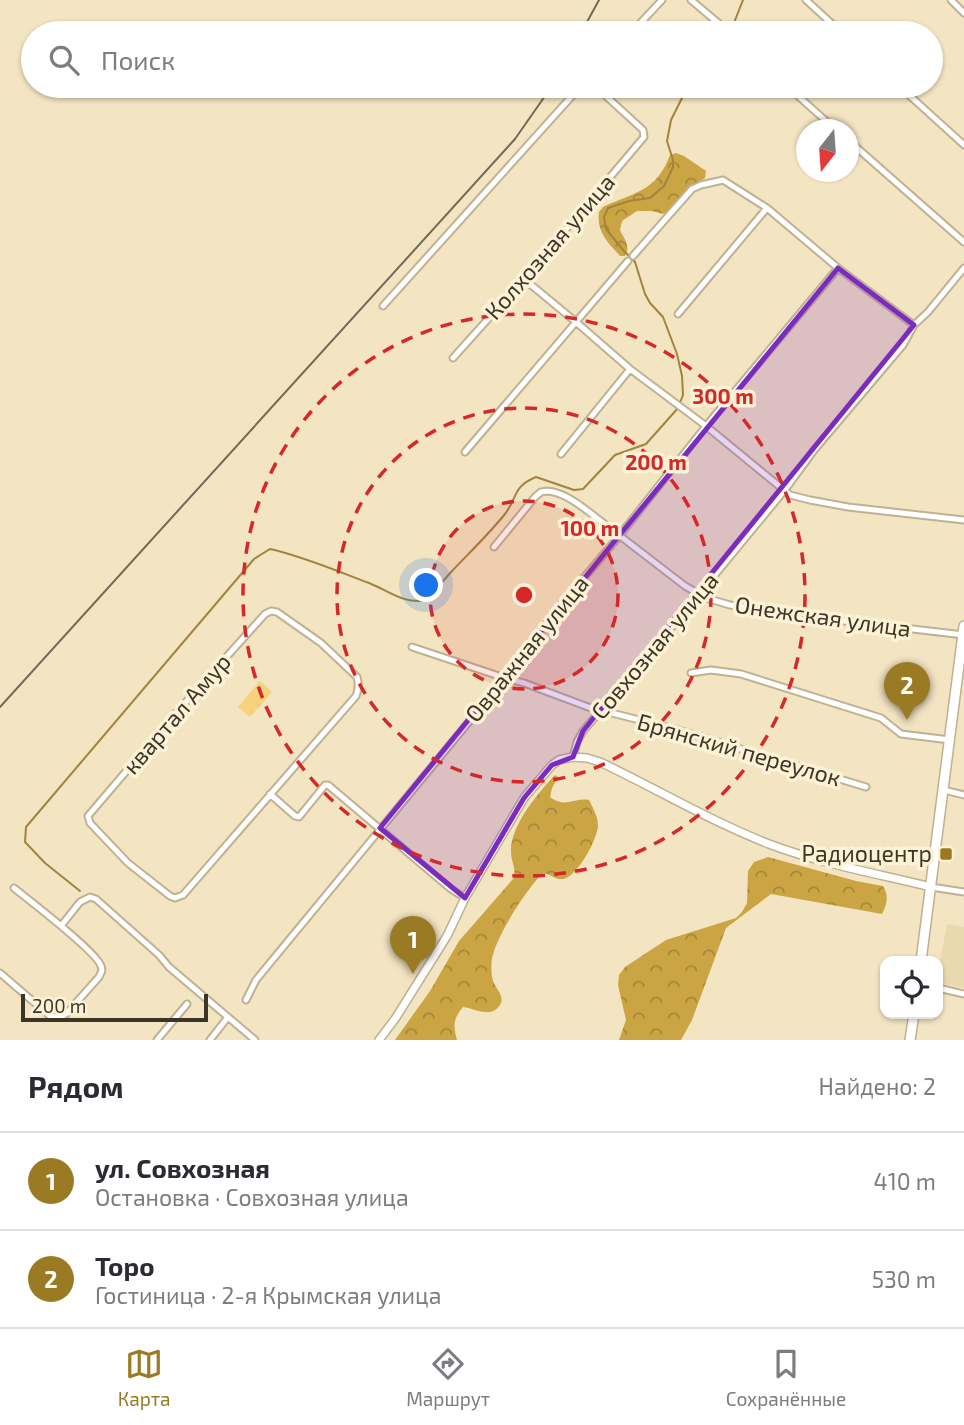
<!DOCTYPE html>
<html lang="ru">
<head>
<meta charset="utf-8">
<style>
  body { margin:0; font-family:"Exo 2",sans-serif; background:#f2f2f3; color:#2b2b33 }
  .controls { position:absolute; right:21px; bottom:21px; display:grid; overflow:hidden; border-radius:14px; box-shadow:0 2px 5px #0004 }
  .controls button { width:63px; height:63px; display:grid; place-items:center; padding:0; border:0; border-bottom:2px solid #e1e1e2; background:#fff; color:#2b2b33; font:35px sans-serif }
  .compass { position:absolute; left:796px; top:119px; width:63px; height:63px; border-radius:50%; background:#fff; box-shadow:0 2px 5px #0004; rotate:197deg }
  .scale { position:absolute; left:21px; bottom:18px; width:187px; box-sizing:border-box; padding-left:7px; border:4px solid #3c3629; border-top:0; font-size:19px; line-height:24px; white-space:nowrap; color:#3c3629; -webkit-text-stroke:5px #fdf2d6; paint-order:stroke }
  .you { position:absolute; left:427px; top:586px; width:24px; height:24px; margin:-18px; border:5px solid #fff; border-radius:50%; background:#1a73e8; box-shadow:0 0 0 10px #1a73e833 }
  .badge { display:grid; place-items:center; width:46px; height:46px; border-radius:50%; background:#9a7a23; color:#fff; font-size:23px; font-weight:700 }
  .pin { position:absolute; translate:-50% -58px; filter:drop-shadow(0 2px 4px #0008) }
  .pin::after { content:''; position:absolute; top:37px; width:24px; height:21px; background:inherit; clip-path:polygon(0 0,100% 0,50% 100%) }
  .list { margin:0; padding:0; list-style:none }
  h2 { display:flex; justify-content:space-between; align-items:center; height:91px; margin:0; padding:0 28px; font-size:30px }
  h2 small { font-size:23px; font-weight:400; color:#7c7c81 }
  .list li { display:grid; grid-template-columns:46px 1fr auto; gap:21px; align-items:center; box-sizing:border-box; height:98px; padding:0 28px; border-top:2px solid #e1e1e2 }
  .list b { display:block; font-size:26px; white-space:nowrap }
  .list p { margin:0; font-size:23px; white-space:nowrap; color:#7c7c81 }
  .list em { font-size:23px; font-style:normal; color:#7c7c81 }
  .icon { flex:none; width:38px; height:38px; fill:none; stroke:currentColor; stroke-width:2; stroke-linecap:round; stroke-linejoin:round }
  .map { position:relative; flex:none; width:964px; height:1040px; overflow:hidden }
  .search { position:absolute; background:#fff; box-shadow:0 2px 5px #0004; left:21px; right:21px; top:21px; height:77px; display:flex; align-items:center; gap:18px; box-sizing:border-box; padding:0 24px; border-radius:38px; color:#7c7c81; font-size:26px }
  .sheet { height:287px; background:#fff }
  nav { display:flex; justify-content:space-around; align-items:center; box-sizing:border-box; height:98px; border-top:2px solid #e1e1e2; background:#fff; font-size:19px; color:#7c7c81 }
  nav a { display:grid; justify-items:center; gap:4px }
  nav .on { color:#9a7a23 }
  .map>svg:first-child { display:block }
  .built { fill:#ead8af }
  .forest { fill:url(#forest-crowns) }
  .pitch { fill:#f6d27c }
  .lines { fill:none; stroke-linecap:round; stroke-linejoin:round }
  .stream { stroke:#a1843d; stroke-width:2 }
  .minor-casing { stroke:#bfb191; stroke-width:9 }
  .secondary-casing { stroke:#bfb191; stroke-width:10 }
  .trunk-casing { stroke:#bfb191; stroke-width:12 }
  .minor { stroke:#fff; stroke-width:5 }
  .secondary { stroke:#fff; stroke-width:7 }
  .trunk { stroke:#fff; stroke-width:9 }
  .rail { stroke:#726a56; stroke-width:2 }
  .marked { fill:#7b2cbf; fill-opacity:0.2; stroke:#7b2cbf; stroke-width:5; stroke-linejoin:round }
  .ring { fill:none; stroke:#d62828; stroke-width:3.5; stroke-dasharray:12 9 }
  .poi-dot { fill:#9a7a23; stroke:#fdf2d6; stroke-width:2.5 }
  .labels { text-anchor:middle; stroke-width:7; stroke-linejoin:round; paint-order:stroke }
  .street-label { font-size:23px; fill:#3c3629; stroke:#fdf2d6 }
  .poi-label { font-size:23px; fill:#3c3629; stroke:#fdf2d6; text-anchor:end }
  .centre { fill:#d62828; stroke:#fdf2d6; stroke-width:3.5 }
  .ring-label { font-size:21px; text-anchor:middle; font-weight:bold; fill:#d62828; stroke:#fdf2d6; stroke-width:7; stroke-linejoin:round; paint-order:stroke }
</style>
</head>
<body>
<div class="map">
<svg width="964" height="1040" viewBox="0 0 964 1040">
  <defs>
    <pattern id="forest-crowns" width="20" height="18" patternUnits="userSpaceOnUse" patternTransform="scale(1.75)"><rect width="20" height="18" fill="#cba544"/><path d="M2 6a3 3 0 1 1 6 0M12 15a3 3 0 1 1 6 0" fill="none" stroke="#a68739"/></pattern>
  </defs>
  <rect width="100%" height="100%" fill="#f3e4c2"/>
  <!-- built -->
  <path class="built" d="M947,924L964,927V988L938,983V973Z"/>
  <!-- forest -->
  <path class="forest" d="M676,153L684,156L706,171L705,178L687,190L669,211L663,214L652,211H637L622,221L620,230C624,239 631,246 625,256H620C608,243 596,231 599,212L603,207C635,192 656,192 670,155Z
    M555,775L558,777L552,788L550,797C566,809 573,797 589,800C593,808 598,817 598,825C598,839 577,877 563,879C556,880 550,874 543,873C527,888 495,938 492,959C491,964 491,975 493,981C497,991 509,1000 495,1010C486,1016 473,1008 463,1007C453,1019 453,1025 457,1040H395L430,991L459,941L513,879C517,869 511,862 511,852C510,826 538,793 555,775Z
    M768,857L856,881L883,886C889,895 887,905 882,914L771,894L726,928L692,1020L681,1040H619L626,1020L618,985L619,975L625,967L666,940L736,918L742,912L747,903L748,871L754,862Z"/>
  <!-- pitch -->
  <path class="pitch" d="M260,681L272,692L250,717L238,707Z"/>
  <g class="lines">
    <!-- stream -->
    <path class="stream" d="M730,33L743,0
      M80,891L45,863L25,842L26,827L254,559L270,549C302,556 337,571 369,583C387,590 405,605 426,600C435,591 443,581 452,571C470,552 488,535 505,514C518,497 512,487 536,477L574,490L583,489L615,455L646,444L678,408L683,395L682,376L677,354L663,317L650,303L645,294L635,262L623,250L606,229L604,217L608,208L629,201L650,198L664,186L673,167V160L667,141L671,120L688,86"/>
    <defs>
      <path id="minor" d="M691,0L723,27
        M806,0L842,33
        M951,0L964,13
        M631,33L662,0
        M787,86L836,130
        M899,86L964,145
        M848,140L964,242
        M633,256L692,189L701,185L723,180L767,208L838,268L914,325
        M524,279L576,322L630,369L706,426L790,495L810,500L848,507L964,520
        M383,306L581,86
        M678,314L767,208
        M453,358L524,279L644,137L643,130L595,86
        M465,452L628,261
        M561,454L630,369
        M494,547L535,497L541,492C557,488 576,502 589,512L685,586L706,598L730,605L819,618L964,635
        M271,611L277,612L321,643L357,677C359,684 359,689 356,696L183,895L175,898L170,896L128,863L90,823L88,816L176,713L265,614Z
        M412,647L505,678L524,683L588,707L675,729L866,787
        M691,673L711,670L741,674L881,718L901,734L950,740
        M573,757L577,742L583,731L653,650L784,491L815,449L903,345L914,325L928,312L964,268
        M944,790L964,795
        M270,794L295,816L299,817L325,785H328L451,889L465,898
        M931,887L964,892
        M61,926L80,902L90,897L96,899L159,955L169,967L255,1040
        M0,973L50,1016C57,1018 62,1018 67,1013L99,977C101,973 103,971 101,966C97,952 29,900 14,888
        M938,988L964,994
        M246,1000L256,980L505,678L560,606L620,535L706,426L838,268
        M157,1040L187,1004
        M210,1040L228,1017"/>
      <path id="secondary" d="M379,1040L395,1019L447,936L465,898L524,798L552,765L559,760L573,757L587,758L600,762C657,789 710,821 769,844C819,863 878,874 931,887"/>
      <path id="trunk" d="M921,961L964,626
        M910,1040L914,1014"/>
    </defs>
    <!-- minor casing -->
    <use href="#minor" class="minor-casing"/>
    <!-- secondary casing -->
    <use href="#secondary" class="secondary-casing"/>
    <!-- trunk casing -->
    <use href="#trunk" class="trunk-casing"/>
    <!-- minor -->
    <use href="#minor" class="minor"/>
    <!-- secondary -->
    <use href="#secondary" class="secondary"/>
    <!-- trunk -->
    <use href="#trunk" class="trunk"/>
    <!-- rail -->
    <path class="rail" d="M581,33L599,0
      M0,707L515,139L552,86"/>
  </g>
  <!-- marked area -->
  <path class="marked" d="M838,268L914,325L583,731L573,757L552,765L524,798L465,898L380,828Z"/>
  <!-- distance rings -->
  <circle cx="524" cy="595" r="94" fill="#d62828" fill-opacity=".12"/>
  <g class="ring">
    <circle cx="524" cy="595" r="94"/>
    <circle cx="524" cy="595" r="187"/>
    <circle cx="524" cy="595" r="281"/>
  </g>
  <!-- markers -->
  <rect class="poi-dot" x="939" y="847" width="14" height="14" rx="3.5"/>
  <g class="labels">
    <!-- street labels -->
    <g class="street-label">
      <text transform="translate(550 247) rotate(-49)" y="8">Колхозная улица</text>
      <text transform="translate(823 617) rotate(8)" y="8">Онежская улица</text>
      <text transform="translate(655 646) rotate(-50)" y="8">Совхозная улица</text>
      <text transform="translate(527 649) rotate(-51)" y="8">Овражная улица</text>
      <text transform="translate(177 714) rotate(-49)" y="8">квартал Амур</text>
      <text transform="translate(739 750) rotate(16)" y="8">Брянский переулок</text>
    </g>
    <!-- poi labels -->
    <g class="poi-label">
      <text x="932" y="862">Радиоцентр</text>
    </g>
  </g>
  <circle cx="524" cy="595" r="10" class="centre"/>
  <g class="ring-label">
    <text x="723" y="404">300 m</text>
    <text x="656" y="470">200 m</text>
    <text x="590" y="536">100 m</text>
  </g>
</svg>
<div class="controls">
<button><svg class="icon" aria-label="locate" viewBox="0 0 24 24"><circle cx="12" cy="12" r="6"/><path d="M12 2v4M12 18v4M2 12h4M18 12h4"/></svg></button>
</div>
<svg class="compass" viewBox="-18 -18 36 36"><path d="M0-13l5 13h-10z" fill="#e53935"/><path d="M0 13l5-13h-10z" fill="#7c7c81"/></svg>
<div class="scale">200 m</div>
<div class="you"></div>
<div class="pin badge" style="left:413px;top:974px">1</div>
<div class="pin badge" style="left:907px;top:720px">2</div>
<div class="search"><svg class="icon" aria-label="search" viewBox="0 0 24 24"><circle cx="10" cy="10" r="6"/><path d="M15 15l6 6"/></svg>Поиск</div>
</div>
<section class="sheet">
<h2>Рядом<small>Найдено: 2</small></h2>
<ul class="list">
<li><span class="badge">1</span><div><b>ул. Совхозная</b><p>Остановка · Совхозная улица</p></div><em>410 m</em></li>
<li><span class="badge">2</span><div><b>Торо</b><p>Гостиница · 2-я Крымская улица</p></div><em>530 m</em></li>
</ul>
</section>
<nav>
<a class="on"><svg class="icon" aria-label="map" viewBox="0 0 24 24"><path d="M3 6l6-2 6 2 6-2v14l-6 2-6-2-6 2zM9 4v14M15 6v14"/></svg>Карта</a>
<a><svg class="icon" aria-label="directions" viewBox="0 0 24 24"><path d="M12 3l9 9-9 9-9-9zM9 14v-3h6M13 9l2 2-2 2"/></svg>Маршрут</a>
<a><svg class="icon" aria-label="saved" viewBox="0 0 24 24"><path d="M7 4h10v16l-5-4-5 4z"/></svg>Сохранённые</a>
</nav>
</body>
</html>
